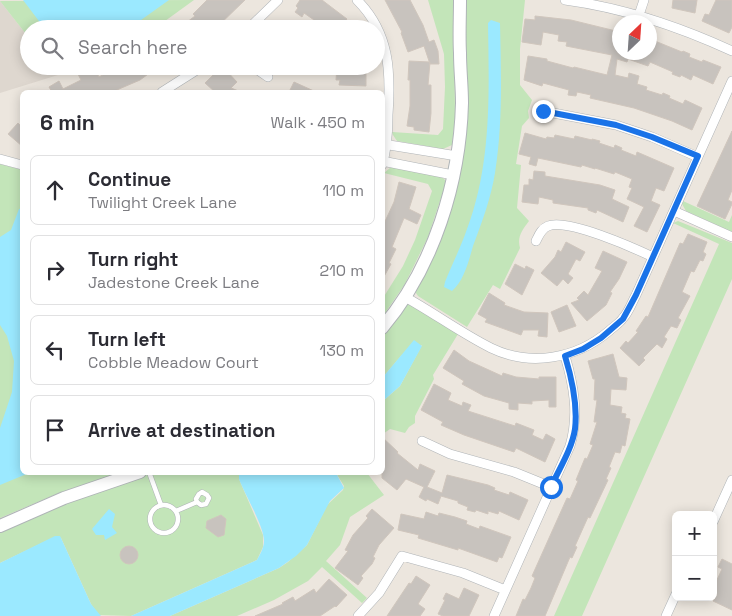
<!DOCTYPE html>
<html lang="en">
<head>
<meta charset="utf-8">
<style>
  body { margin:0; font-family:"Space Grotesk",sans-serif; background:#f7f7f7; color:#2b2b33 }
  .controls { position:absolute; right:15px; bottom:15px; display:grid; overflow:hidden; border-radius:8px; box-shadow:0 2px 12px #0003 }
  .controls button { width:45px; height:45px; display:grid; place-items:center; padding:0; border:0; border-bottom:1px solid #e1e1e2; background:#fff; color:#2b2b33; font:25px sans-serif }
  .compass { position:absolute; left:612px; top:15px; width:45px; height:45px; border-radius:50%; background:#fff; box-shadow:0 2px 12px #0003; rotate:25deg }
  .stop { position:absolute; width:15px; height:15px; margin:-11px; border:4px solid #1a73e8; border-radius:50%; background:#fff }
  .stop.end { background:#1a73e8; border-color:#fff; box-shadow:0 1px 5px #0008 }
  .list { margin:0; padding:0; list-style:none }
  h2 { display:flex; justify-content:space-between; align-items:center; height:65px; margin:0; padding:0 20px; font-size:21px }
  h2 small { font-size:16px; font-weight:400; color:#7c7c81 }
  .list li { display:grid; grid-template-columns:32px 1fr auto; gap:15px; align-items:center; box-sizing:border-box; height:70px; margin:0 10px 10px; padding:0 10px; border:1px solid #e1e1e2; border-radius:8px }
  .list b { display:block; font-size:19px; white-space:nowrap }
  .list p { margin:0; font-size:16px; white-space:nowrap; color:#7c7c81 }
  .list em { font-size:16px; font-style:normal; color:#7c7c81 }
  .icon { flex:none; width:28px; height:28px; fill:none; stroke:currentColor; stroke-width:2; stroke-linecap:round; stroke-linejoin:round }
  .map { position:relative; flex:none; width:732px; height:616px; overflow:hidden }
  .search { position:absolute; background:#fff; box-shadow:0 2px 12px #0003; left:20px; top:20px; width:365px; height:55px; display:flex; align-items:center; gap:12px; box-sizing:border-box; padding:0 18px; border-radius:28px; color:#7c7c81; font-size:19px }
  .panel { position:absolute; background:#fff; box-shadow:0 2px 12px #0003; left:20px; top:90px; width:365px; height:385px; border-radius:8px }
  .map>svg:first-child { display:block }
  .education { fill:#ded7cf }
  .green { fill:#c3e5b9 }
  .water { fill:#9be9ff }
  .building { fill:#c8c3be; stroke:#d0c6bd }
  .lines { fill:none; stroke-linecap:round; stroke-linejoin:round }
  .lane-casing { stroke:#b0b4b7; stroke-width:5.5 }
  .street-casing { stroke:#b0b4b7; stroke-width:10 }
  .secondary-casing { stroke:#afb4b7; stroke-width:14 }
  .lane { stroke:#fff; stroke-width:4.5 }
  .street { stroke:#fff; stroke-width:9 }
  .secondary { stroke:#fff; stroke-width:12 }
  .route { stroke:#1a73e8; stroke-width:6 }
</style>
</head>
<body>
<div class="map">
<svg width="732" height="616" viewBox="0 0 732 616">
  <rect width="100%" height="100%" fill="#ece6de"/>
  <!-- education -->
  <path class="education" d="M0,1L29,38V66H51L58,75L0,93Z"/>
  <!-- green -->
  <path class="green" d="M194,0L154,29H29V38L0,1Z
    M428,0H454L455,118L452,145L443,149L397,141L393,135L392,132L438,135L443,129L445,87L444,54Z
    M466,0H525L520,49V85L532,100L528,111L529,118L522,126L516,164L521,165L517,208L529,221C522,230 517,237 520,248L500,289L493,285L467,327L418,296L414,290L452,197Z
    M0,164L22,170V472L118,473L59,493L0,518Z
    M394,167L442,177L445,180V186L428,237L405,284L383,316V298L403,266L415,240L432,191L428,184L384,173L390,168Z
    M683,201L729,222L732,215V232L686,211L682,204Z
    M678,221L732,243V279L582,616H554L719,244L673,223Z
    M409,304L458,334L433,375L434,379L415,416V423L409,427L405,433L390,429L383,434V401L400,386L422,345L401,356L383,377V334L404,306Z
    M242,472L239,474V479L263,535V547L257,560L131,616L98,615L91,604L61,538L57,536L0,563V530L98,491L152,473Z
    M336,473H367L384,495L350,517L340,545L326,561L367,598L362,603L322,567L308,581L274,600L237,616H170L279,568L288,562L307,545L327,505L343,490L344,486Z"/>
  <!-- water -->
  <path class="water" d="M23,0H169L141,20L125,29H45Z
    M491,20L500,23C501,73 503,123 495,173C491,198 482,222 473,246C469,260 464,281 452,291L444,287L445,282C452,264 461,247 467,229C492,163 489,91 488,23Z
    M22,208V472L29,473L0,485V428L12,392L14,361L7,336L0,325V237L11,230L19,209Z
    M414,340L422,346L400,386L383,401V377Z
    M242,472L336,473L344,488L330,501L307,545L296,556L279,568L170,616H131L257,560C260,554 264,548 264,541C264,526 245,495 239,479V474Z
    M109,509L115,514L112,527L117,533L105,540L104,535H96L92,529Z
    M55,536H60L61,538L91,604L101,616H0V563Z"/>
  <!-- building -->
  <path class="building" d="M207,0H245L215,29H178L195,16L193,14Z
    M300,0H322L347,19L338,29H319L314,25L317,22L304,13L302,17L295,12L298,8L296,6Z
    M385,0H410L423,25L429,42L434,40L438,51L439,64H430L424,46L408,52L401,33L402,32Z
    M673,0H697L695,13L672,8Z
    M716,0H732V27L729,33L702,21L705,14L709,15Z
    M535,16L571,20L620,32V52H650V39L682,52L683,51L690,54L689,57L702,62L703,60L721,67L713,84L693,75L691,80L681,75L680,77L672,74L673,72L650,62L648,66L628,59L627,62L617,59L615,75L628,78L629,73L639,76L637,84L647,87L646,90L662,95L663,93L670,96L669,98L683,104L685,100L702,108L692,130L672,121L634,108L590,98L591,95L577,92L576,96L568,95L569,90L543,83L542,86L524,80L528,56L547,59V61L573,68L574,67L607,75L612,55L566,46L567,42L558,41L559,35L543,32L541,45L522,42L525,19L535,20Z
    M409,61L430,62L428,85H431V113L429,132L414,130V127L407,126L410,106V80H408Z
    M93,66L99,77L119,66H159L140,80L112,92H52L49,87L59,81L63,89L81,80L78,74Z
    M222,66L237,82L231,88L241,92H215L205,83Z
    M354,66H366V86L339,85L340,80H336L337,67L354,68Z
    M294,82L316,92H289Z
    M18,123L22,127V146L8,134Z
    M732,131V190L728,200L732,202V204L725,219L697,206Z
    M525,133L546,139L547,137L554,138L555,135L574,139L575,136L592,140V139L600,141L599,143L614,148L615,145L622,148L621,150L636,156L637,152L674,168L664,191L656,188L651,201L660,205L647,232L634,226L644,207L627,199L632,188L629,187L632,179L615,172L614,174L595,168V169L582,165L581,167L538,158L536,166L529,164L531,157L519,154Z
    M534,171L545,172V176L600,185L615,190L612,199L629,207L623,222L597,210L596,213L588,210V208L553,203V200L539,197L538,204L522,202L524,185H529V179L533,180Z
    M399,182L416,187L409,209L421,215L417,224L404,218L392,247L396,249L389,263L391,264L382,280V228L394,202Z
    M688,234L707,242L703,252L706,254L703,261L700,260L694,272L691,271L682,292L690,296L678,318L681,320L677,328L671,326L664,337L667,339L662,348L657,344L643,358L645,360L639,366L620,348L626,341L628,343L638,332L636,331L646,316L648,317L680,243L683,244Z
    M566,242L585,252L580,261L576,259L568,274L573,278L568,284L563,279L557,286L541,273L555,257L558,250L561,252Z
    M603,251L627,262L619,279L610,292L612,293L606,305L587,321L571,303L579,300L577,298L584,291L588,295L602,271L595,268Z
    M515,264L525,269L526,266L534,270L522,295L505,284Z
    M489,293L505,303L504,305L524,312L548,313L547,337L538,336L539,330H523L521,335L485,322L487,319L478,314Z
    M567,305L576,326L559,332L551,312Z
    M454,350L469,361L502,376L503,373L516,377L539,379V377H556V407H549V400L532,401V404L518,403V410L509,409V403L484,396L462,384L464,381L443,368Z
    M613,354L619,377L627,378L626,390L611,389L610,405L622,407L621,413L626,414L625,418L630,419L625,446L622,445L620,453L615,452L609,467L611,468L606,479L608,480L590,518L588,517L575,546L577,547L572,558L570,557L545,616H516L523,599L525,600L531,588L535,578L532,576L567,498L570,499L578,481L576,480L585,458L587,459L593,445L590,444L597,422H594L597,400H594L595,379H593L588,361Z
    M434,384L451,393L448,400L462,406L463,402L471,405L468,411L515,426L516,423L534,430L532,435L543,440L546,434L555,439L545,462L516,448L514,452L464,435L441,425L443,422L421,410Z
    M382,437L398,452L397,453L418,470L420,464L435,471L427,487L442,493L447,475L488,485L495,488L494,490L509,495L510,492L528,500L519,520L499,511L498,514L488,511V514L476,510L475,512L467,510L468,507L458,503V501L441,496L438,504L427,499L426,501L419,497L424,487L406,479L397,490L382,478Z
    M372,509L394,528L379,545L373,557L375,558L372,564L361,576L363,578L358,585L335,568L348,551L345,550L353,535L368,518L366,516Z
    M426,512L438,516L439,513L455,517L467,521L466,524L479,529L480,526L511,537L502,558L499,557L497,562L458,548V550L418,538L419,535L398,530L401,514L424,519Z
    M221,515L226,519L224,535L218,537L206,528L207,521Z
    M120 555a9 9 0 1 1 18 0a9 9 0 1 1-18 0Z
    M722,559L732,564V610L713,601L717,594L713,592V580L716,582L722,569L718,567Z
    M416,576L430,585L418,604L425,609L420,616H387L409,583L411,584Z
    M329,579L347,595L336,607L335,606L320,616H255L283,604L282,603L293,597L295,601L314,589L316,593Z
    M464,588L479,595L469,616H443L438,614L445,600L443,599L446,593L459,599Z"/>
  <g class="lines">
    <defs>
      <path id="lane" d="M149,472L161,505
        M150 519a14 14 0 1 1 28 0a14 14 0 1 1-28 0Z
        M176,511L197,502L201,505L206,504L209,498L207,495L202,492L199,494L196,499L197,502"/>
      <path id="street" d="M357,0C390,33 391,72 388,115C388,132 387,149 382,165
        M565,0C624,8 678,26 732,51
        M639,15L644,0
        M248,29L278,0
        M252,66L268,77
        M162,92L203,66
        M543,111L616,125L652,137L698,157
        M383,144L457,156
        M0,159L22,165
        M382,161L453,175
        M674,211L732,237
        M536,241C539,235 541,229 548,226C567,218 634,248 653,257
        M405,297C434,313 461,333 491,348C530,367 576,359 609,331C613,327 620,323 623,318C629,312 632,302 636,295L732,81
        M422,441L450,454L514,472L551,487
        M713,522L732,480
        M358,616L379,593L402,556L463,573L505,590
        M494,616L570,446C579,415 574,386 565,356
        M666,616L676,594"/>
      <path id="secondary" d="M382,328C434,267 460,181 462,103C462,86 460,70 460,53C459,36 460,18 460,0
        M0,526L64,498L140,472"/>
    </defs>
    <!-- lane casing -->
    <use href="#lane" class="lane-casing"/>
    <!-- street casing -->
    <use href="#street" class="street-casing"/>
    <!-- secondary casing -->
    <use href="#secondary" class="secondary-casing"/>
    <!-- lane -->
    <use href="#lane" class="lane"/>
    <!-- street -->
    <use href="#street" class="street"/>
    <!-- secondary -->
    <use href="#secondary" class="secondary"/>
  </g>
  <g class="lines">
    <!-- route -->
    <path class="route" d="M543,111L616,125L652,137L698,156L636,295L623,319L601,338L583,349L565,356C572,379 578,404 575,429C572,449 559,469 551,487"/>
  </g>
</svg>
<div class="controls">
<button>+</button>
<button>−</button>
</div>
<svg class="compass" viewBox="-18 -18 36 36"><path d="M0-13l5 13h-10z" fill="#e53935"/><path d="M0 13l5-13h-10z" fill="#7c7c81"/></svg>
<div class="stop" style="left:551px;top:487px"></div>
<div class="stop end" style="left:543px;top:111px"></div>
<div class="search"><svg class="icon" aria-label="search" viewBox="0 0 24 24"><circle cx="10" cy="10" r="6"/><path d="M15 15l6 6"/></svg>Search here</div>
<section class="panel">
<h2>6 min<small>Walk · 450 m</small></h2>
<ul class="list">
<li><svg class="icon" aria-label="ahead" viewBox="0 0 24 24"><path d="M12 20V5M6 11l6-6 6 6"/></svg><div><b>Continue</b><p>Twilight Creek Lane</p></div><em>110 m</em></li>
<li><svg class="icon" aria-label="right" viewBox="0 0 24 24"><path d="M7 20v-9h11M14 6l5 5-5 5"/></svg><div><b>Turn right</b><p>Jadestone Creek Lane</p></div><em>210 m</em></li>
<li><svg class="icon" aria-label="left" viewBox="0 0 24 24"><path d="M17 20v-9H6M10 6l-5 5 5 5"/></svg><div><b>Turn left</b><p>Cobble Meadow Court</p></div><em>130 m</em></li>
<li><svg class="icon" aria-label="arrive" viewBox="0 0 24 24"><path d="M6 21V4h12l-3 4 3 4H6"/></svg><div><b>Arrive at destination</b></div></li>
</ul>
</section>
</div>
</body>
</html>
